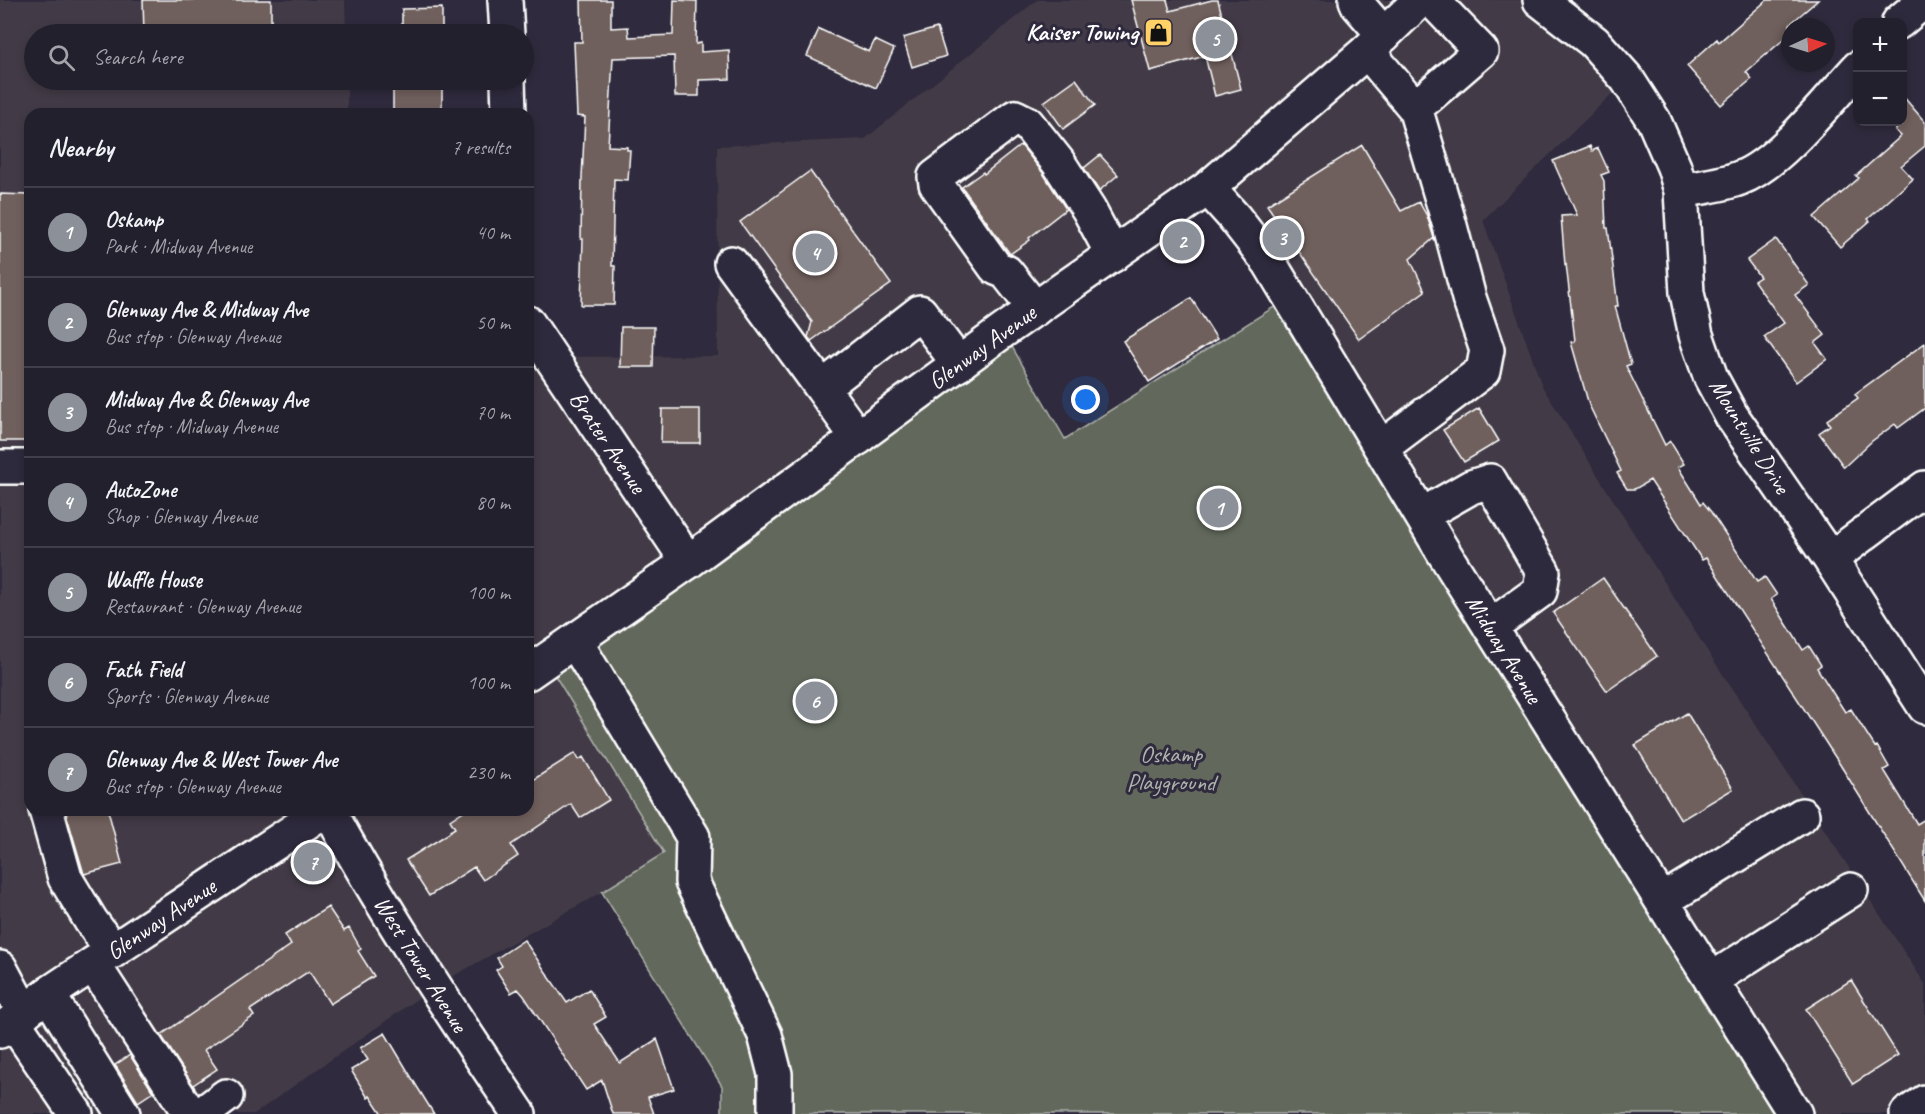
<!DOCTYPE html>
<html lang="en">
<head>
<meta charset="utf-8">
<style>
  body { margin:0; font-family:Caveat,sans-serif; background:#2f2d3a; color:#f1f3f6 }
  .controls { position:absolute; right:18px; top:18px; display:grid; overflow:hidden; border-radius:12px; box-shadow:0 3px 9px #0003 }
  .controls button { width:54px; height:54px; display:grid; place-items:center; padding:0; border:0; border-bottom:2px solid #403e4a; background:#23202e; color:#f1f3f6; font:30px sans-serif }
  .compass { position:absolute; left:1781px; top:18px; width:54px; height:54px; border-radius:50%; background:#23202e; box-shadow:0 3px 9px #0003; rotate:86deg }
  .you { position:absolute; left:1086px; top:400px; width:21px; height:21px; margin:-15px; border:4px solid #fff; border-radius:50%; background:#1a73e8; box-shadow:0 0 0 9px #1a73e833 }
  .badge { display:grid; place-items:center; width:39px; height:39px; border-radius:50%; background:#8c9099; color:#fff; font-size:20px; font-weight:700 }
  .pin { position:absolute; translate:-50% -50%; border:3px solid #fff; box-shadow:0 2px 6px #0006 }
  .list { margin:0; padding:0; list-style:none }
  h2 { display:flex; justify-content:space-between; align-items:center; height:78px; margin:0; padding:0 24px; font-size:26px }
  h2 small { font-size:20px; font-weight:400; color:#a3a3aa }
  .list li { display:grid; grid-template-columns:39px 1fr auto; gap:18px; align-items:center; box-sizing:border-box; height:90px; padding:0 24px; border-top:2px solid #403e4a }
  .list b { display:block; font-size:22px; white-space:nowrap }
  .list p { margin:0; font-size:20px; white-space:nowrap; color:#a3a3aa }
  .list em { font-size:20px; font-style:normal; color:#a3a3aa }
  .icon { flex:none; width:33px; height:33px; fill:none; stroke:currentColor; stroke-width:2; stroke-linecap:round; stroke-linejoin:round }
  .map { position:relative; flex:none; width:1925px; height:1114px; overflow:hidden }
  .search { position:absolute; background:#23202e; box-shadow:0 3px 9px #0003; left:24px; top:24px; width:510px; height:66px; display:flex; align-items:center; gap:15px; box-sizing:border-box; padding:0 21px; border-radius:33px; color:#a3a3aa; font-size:22px }
  .panel { position:absolute; background:#23202e; box-shadow:0 3px 9px #0003; left:24px; top:108px; width:510px; height:708px; border-radius:18px }
  .map>svg:first-child { display:block }
  .built { fill:#423a47 }
  .green { fill:#62695c; stroke:#b0b4ae; stroke-width:1.5 }
  .building { fill:#6f615d; stroke:#fff; stroke-width:1.5 }
  .lines { fill:none; stroke-linecap:round; stroke-linejoin:round }
  .minor-casing { stroke:#fff; stroke-width:38 }
  .major-casing { stroke:#fff; stroke-width:38 }
  .minor { stroke:#2f2a3d; stroke-width:33 }
  .major { stroke:#2f2a3d; stroke-width:33 }
  .labels { text-anchor:middle; stroke-width:6; stroke-linejoin:round; paint-order:stroke }
  .poi-label { font-size:24px; font-weight:bold; fill:#fff; stroke:#2f2a3d; text-anchor:end }
  .street-label { font-size:24px; fill:#fff; stroke:#2f2a3d }
  .park-label { font-size:24px; fill:#b0b4ae; stroke:#2f2a3d }
</style>
</head>
<body>
<div class="map">
<svg width="1925" height="1114" viewBox="0 0 1925 1114">
  <rect width="100%" height="100%" fill="#2f2a3d"/>
  <filter id="ink" filterUnits="userSpaceOnUse"><feTurbulence type="fractalNoise" baseFrequency=".0167" numOctaves="2"/><feDisplacementMap in="SourceGraphic" scale="12" xChannelSelector="R" yChannelSelector="G"/><feConvolveMatrix kernelMatrix="1 2 1 2 8 2 1 2 1" color-interpolation-filters="sRGB"/></filter>
  <g filter="url(#ink)">
    <!-- built -->
    <path class="built" d="M0,0H345L346,34H34V80H347V114H30V810H528V323L552,357L718,356L717,146L865,139L1037,0H1540L1627,79L1483,220L1542,386L1701,641L1925,984V1102L1907,1114H1795L1207,188L1003,331L664,853L602,892L434,987L254,1114H0Z"/>
    <!-- green -->
    <path class="green" d="M1290,297L1795,1114H722V1086L602,892L664,853L546,661L1003,331L1065,439Z"/>
    <!-- building -->
    <path class="building" d="M143,0H271V34H144Z
      M581,0H611V28L628,27L629,37L673,35L674,0L697,1L696,44L701,43V52L729,50L730,79L699,80V96H675L674,56L613,58L608,146L627,147V150H630L628,180L614,179L612,266H615L614,305H581L583,239H581L582,177L585,117L577,116L574,42H582Z
      M1131,0H1167L1170,11L1212,0H1218L1241,89L1215,96L1205,56L1150,71Z
      M1767,0H1818L1790,24V34L1746,72L1752,79L1721,105L1687,66L1717,39L1719,42Z
      M442,8V34H402V9Z
      M937,28L946,56L912,67L903,38Z
      M819,29L869,52L875,40L894,49L876,88L807,56Z
      M1076,79L1095,105L1063,129L1044,102Z
      M393,80H442V114H393Z
      M1902,95L1925,122V146L1901,166L1913,179L1868,219L1870,221L1840,247L1814,217L1859,178L1856,176L1901,136L1895,130L1902,124Z
      M1021,145L1043,173L1066,209L1029,238L1030,240L1010,254L962,187L983,172L984,174Z
      M1362,145L1401,211L1419,202L1427,216L1434,238L1410,259L1425,291L1359,339L1267,205Z
      M1590,146L1592,151L1598,148L1609,172L1601,175L1604,181L1606,228H1608L1618,306H1615L1631,364L1626,366L1665,445L1670,441L1684,464L1678,467L1701,504L1703,502L1711,512L1757,582L1765,577L1777,595L1771,599L1784,620L1803,650L1809,646L1821,665L1817,668L1845,712L1851,709L1875,747L1877,746L1889,767L1884,770L1917,824L1925,819V901L1839,763L1706,558L1702,560L1650,480L1635,489H1627L1617,473L1621,471L1589,405L1571,342L1575,341L1566,264L1565,265L1561,216L1577,215L1553,161Z
      M1100,155L1118,175L1099,191L1084,168Z
      M810,171L891,284L811,341L808,337L812,322L740,222Z
      M0,194L30,195V441H0Z
      M1776,239L1809,285L1795,295L1825,335L1815,343L1827,359L1796,382L1764,337L1784,323L1754,281L1760,277L1747,260Z
      M1191,298L1217,339L1149,382L1123,341Z
      M621,327H654L653,367H620Z
      M1925,343V408L1898,428L1895,424L1872,441L1844,467L1819,433L1830,425L1827,420L1858,398L1855,394Z
      M1479,408L1499,441L1464,462L1443,430Z
      M662,409H700V443H661Z
      M1603,578L1657,656L1607,691L1553,613Z
      M1687,713L1733,789L1681,820L1635,745Z
      M575,753L579,760L583,757L609,800L580,818L571,804L511,845L518,856L483,880L474,867L429,896L406,860L451,832L450,831L455,828L450,820L465,810H528V783Z
      M65,810H108L122,864L84,874Z
      M328,907L344,931L349,928L361,949L358,951L374,976L330,1004L309,971L250,1010L254,1016L204,1050L217,1069L193,1085L161,1035L291,945L285,935Z
      M524,940L567,1003L589,989L606,1017L594,1024L620,1063L657,1039L674,1089L648,1097L654,1114H613L602,1080L586,1090L524,996L518,989L511,993L496,970L502,966L497,958Z
      M1851,980L1898,1055L1853,1084L1806,1009Z
      M385,1033L416,1085L434,1114H382L370,1096L368,1098L351,1070L368,1060L360,1048Z
      M130,1055L153,1092L138,1102L115,1065Z"/>
    <g class="lines">
      <defs>
        <path id="minor" d="M505,0L507,34
          M1356,0L1358,5L1384,35
          M1540,0L1594,42L1627,79L1654,121L1674,167L1681,191L1687,293L1696,335L1711,378L1731,415L1830,559L1925,707
          M1899,22L1925,0
          M1367,51L1415,108L1481,51L1432,0
          M508,80L509,114
          M1208,188L1234,217L1269,262L1444,553L1795,1114
          M1681,191C1700,187 1722,185 1740,178C1779,164 1829,99 1858,68
          M731,263L822,388
          M1035,309L1006,272L996,268L936,184L935,177L1015,117L1027,123L1058,162L1089,210L1113,255
          M528,323L688,562
          M858,438L822,388L920,312L959,364
          M1381,448L1483,371L1487,350L1469,298L1450,226L1415,108
          M0,467H30
          M1422,515L1471,487L1490,481L1543,572L1540,591L1490,627
          M1830,559L1925,488
          M575,641L693,837L692,882L765,1035L775,1074V1114
          M46,810L65,878L91,921L113,951
          M329,810C386,915 452,1014 519,1114
          M1662,901L1802,815
          M93,964L190,1114
          M0,968L24,1013
          M1711,980L1851,890
          M48,994L123,1114
          M13,1021L76,1114
          M202,1114L226,1096
          M1907,1114L1925,1102"/>
        <path id="major" d="M528,673L688,562L1003,331L1208,188L1367,51L1420,0
          M0,1031L48,994L325,810"/>
      </defs>
      <!-- minor casing -->
      <use href="#minor" class="minor-casing"/>
      <!-- major casing -->
      <use href="#major" class="major-casing"/>
      <!-- minor -->
      <use href="#minor" class="minor"/>
      <!-- major -->
      <use href="#major" class="major"/>
    </g>
  </g>
  <!-- icons -->
  <defs>
    <symbol id="shop-square" viewBox="-11 -11 22 22"><rect x="-9" y="-9" width="18" height="18" rx="4" fill="#ffd166" stroke="#2f2a3d"/><path d="M-5-2.5h2.3a2.7 3.5 0 0 1 5.4 0H5L5.5 6h-11ZM-1.5-2.5h3a1.5 2.3 0 0 0-3 0Z" fill="#111"/></symbol>
  </defs>
  <g fill-rule="evenodd">
    <use href="#shop-square" x="1142" y="16" width="33" height="33"/>
  </g>
  <g class="labels">
    <!-- poi labels -->
    <g class="poi-label">
      <text x="1138" y="40">Kaiser Towing</text>
    </g>
    <!-- street labels -->
    <g class="street-label">
      <text transform="translate(982 347) rotate(-36)" y="8">Glenway Avenue</text>
      <text transform="translate(1750 436) rotate(58)" y="8">Mountville Drive</text>
      <text transform="translate(608 442) rotate(56)" y="8">Brater Avenue</text>
      <text transform="translate(1504 649) rotate(58)" y="8">Midway Avenue</text>
      <text transform="translate(161 919) rotate(-34)" y="8">Glenway Avenue</text>
      <text transform="translate(421 964) rotate(58)" y="8">West Tower Avenue</text>
    </g>
    <!-- park labels -->
    <g class="park-label">
      <text x="1171" y="762">Oskamp<tspan x="1171" dy="28">Playground</tspan></text>
    </g>
  </g>
</svg>
<div class="controls">
<button>+</button>
<button>−</button>
</div>
<svg class="compass" viewBox="-18 -18 36 36"><path d="M0-13l5 13h-10z" fill="#e53935"/><path d="M0 13l5-13h-10z" fill="#a3a3aa"/></svg>
<div class="you"></div>
<div class="pin badge" style="left:1219px;top:508px">1</div>
<div class="pin badge" style="left:1182px;top:241px">2</div>
<div class="pin badge" style="left:1282px;top:238px">3</div>
<div class="pin badge" style="left:815px;top:253px">4</div>
<div class="pin badge" style="left:1215px;top:39px">5</div>
<div class="pin badge" style="left:815px;top:701px">6</div>
<div class="pin badge" style="left:313px;top:862px">7</div>
<div class="search"><svg class="icon" aria-label="search" viewBox="0 0 24 24"><circle cx="10" cy="10" r="6"/><path d="M15 15l6 6"/></svg>Search here</div>
<section class="panel">
<h2>Nearby<small>7 results</small></h2>
<ul class="list">
<li><span class="badge">1</span><div><b>Oskamp</b><p>Park · Midway Avenue</p></div><em>40 m</em></li>
<li><span class="badge">2</span><div><b>Glenway Ave &amp; Midway Ave</b><p>Bus stop · Glenway Avenue</p></div><em>50 m</em></li>
<li><span class="badge">3</span><div><b>Midway Ave &amp; Glenway Ave</b><p>Bus stop · Midway Avenue</p></div><em>70 m</em></li>
<li><span class="badge">4</span><div><b>AutoZone</b><p>Shop · Glenway Avenue</p></div><em>80 m</em></li>
<li><span class="badge">5</span><div><b>Waffle House</b><p>Restaurant · Glenway Avenue</p></div><em>100 m</em></li>
<li><span class="badge">6</span><div><b>Fath Field</b><p>Sports · Glenway Avenue</p></div><em>100 m</em></li>
<li><span class="badge">7</span><div><b>Glenway Ave &amp; West Tower Ave</b><p>Bus stop · Glenway Avenue</p></div><em>230 m</em></li>
</ul>
</section>
</div>
</body>
</html>
